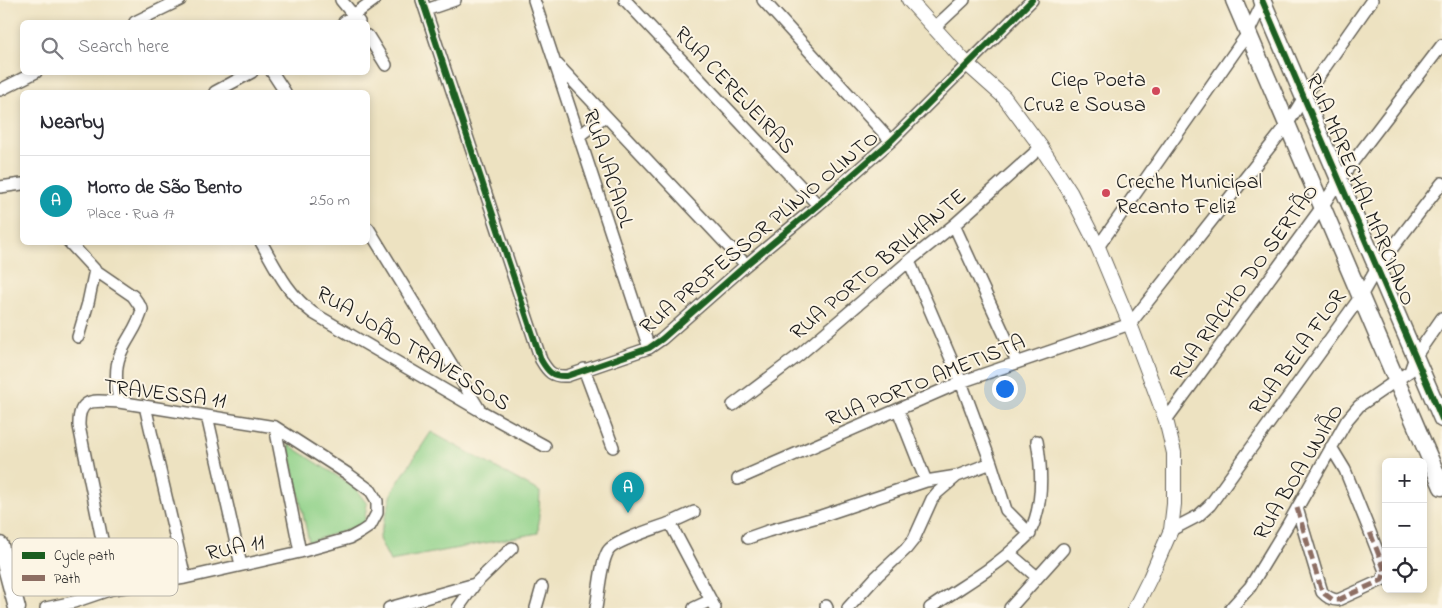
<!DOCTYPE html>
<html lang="en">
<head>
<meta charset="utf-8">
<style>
  body { margin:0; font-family:"Indie Flower",sans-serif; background:#f2f2f3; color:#2b2b33 }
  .controls { position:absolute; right:15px; bottom:15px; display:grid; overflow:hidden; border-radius:8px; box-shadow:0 2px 8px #0003 }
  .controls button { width:45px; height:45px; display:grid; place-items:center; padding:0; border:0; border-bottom:1px solid #e1e1e2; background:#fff; color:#2b2b33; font:25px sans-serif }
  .you { position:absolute; left:1004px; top:388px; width:18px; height:18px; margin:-12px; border:4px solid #fff; border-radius:50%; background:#1a73e8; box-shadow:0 0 0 8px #1a73e833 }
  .badge { display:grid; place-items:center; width:32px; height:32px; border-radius:50%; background:#db2777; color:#fff; font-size:16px; font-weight:700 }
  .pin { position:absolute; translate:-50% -41px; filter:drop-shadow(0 1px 2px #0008) }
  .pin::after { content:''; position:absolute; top:26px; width:18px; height:15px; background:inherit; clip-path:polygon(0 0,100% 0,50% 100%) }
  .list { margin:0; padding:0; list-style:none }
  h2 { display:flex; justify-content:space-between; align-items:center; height:65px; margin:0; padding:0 20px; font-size:21px }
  h2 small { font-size:16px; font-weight:400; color:#7c7c81 }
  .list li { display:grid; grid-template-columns:32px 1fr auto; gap:15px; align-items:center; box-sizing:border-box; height:90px; padding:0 20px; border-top:1px solid #e1e1e2 }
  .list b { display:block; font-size:19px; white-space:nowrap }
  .list p { margin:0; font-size:16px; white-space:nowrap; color:#7c7c81 }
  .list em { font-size:16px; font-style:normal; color:#7c7c81 }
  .icon { flex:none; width:28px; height:28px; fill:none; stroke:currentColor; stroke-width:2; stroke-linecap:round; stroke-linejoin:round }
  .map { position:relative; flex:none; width:1442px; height:608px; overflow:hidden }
  .search { position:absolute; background:#fff; box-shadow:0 2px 8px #0003; left:20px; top:20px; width:350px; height:55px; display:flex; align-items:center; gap:12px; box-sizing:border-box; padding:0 18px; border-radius:8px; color:#7c7c81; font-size:19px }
  .panel { position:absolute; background:#fff; box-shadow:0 2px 8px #0003; left:20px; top:90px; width:350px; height:155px; border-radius:8px }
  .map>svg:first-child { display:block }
  .green { fill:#91d28a; stroke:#567753 }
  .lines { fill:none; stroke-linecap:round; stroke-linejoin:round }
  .minor-casing { stroke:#656156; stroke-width:14 }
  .tertiary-casing { stroke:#656156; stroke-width:16 }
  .secondary-casing { stroke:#656156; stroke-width:19 }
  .minor { stroke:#fff; stroke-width:11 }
  .tertiary { stroke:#fff; stroke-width:14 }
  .secondary { stroke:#fff; stroke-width:16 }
  .quiet { stroke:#8d6e63; stroke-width:5; stroke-dasharray:10 5; stroke-linecap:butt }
  .cycleway-casing { stroke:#fcf5e5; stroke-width:9 }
  .cycleway { stroke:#1b5e20; stroke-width:6 }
  .poi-dot { fill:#d1495b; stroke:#fcf5e5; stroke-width:2 }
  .labels { text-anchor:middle; stroke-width:4; stroke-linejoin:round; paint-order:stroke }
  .poi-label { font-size:22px; fill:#1c1c1c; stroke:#fcf5e5; text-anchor:end }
  .street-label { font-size:22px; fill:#1c1c1c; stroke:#fcf5e5 }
  .key { fill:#fcf5e5; stroke:#b9b4a9; stroke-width:1 }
  .key-label { font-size:14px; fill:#1c1c1c }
</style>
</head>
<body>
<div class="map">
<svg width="1442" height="608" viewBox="0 0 1442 608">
  <rect width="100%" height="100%" fill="#fcf5e5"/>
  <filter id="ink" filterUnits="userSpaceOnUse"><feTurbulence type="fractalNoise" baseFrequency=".02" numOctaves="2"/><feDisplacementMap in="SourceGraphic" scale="10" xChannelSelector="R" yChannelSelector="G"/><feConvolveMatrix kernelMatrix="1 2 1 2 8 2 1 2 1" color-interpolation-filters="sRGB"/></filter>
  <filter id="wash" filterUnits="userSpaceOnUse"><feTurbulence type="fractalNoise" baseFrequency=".0096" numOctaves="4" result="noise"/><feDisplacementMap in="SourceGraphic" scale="20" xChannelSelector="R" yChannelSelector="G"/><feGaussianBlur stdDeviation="1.12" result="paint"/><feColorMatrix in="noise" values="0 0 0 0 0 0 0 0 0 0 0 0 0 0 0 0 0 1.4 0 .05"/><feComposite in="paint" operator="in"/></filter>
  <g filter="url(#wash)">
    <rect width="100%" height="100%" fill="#ede2c1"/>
    <!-- green -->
    <path class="green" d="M431,432L540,492L538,533L390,561L379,539L393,490Z
      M288,444L354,487L367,504L364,524L309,542Z"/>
  </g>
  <g filter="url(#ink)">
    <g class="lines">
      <defs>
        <path id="minor" d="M341,0L359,22
          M422,0L541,360C548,372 552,377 567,376L649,348L662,339L746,265L818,205L891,141L1032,0
          M534,0L649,348
          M625,0L818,205
          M763,0L891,141
          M426,10L455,0
          M135,22L180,0
          M344,22L374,0
          M934,28L964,0
          M368,36L386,65
          M557,64L746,265
          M272,72L285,92
          M0,90L36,72
          M215,92L252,72
          M579,136L605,116
          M0,187L22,184
          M954,225L1017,362
          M368,228L479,409
          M69,242L95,270L133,296L142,309C139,326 126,339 120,355C114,370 117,387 119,402
          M261,242C277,270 287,293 313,313L479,410L545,446
          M1098,247L1248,33L1264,0
          M909,261L961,382L991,463L1006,510L1030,534
          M78,337L88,303L95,270
          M584,369L613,447
          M733,405L798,356L909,261L954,225L1041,147
          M145,406L185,578
          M898,410L926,481
          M207,416L241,565
          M1166,420L1322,207L1339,180L1442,45
          M275,427L300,552
          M738,479L961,382L1130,324L1287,125L1304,97L1372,0
          M1297,508L1322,592C1327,597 1331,600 1338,600L1382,580L1385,571L1370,532L1345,470L1331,447
          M670,523L694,512
          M1171,530L1198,516L1210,505L1361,296L1377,268L1442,183
          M748,538L768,531L821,516L926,481L957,476L991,463
          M1009,553L1037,577
          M826,606L827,608
          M46,608L74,602L112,589L185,578L300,552L350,538L361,532L370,526L377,513V501L371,491L348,474L275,427L119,402C95,401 78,396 79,426L112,589
          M389,608L475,584
          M458,608L475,584L512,548
          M536,608L542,587
          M596,608C599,592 600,565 608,551C614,541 657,528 670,523L715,608
          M694,608L711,600
          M848,608L877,576L906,549L914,539L932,499L937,493L957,476
          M930,608C960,587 994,569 1020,543C1024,539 1028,536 1030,532C1044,504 1042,470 1037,441
          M1010,608L1063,549
          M1231,608L1250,587L1287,526L1347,420L1359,406L1410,371L1415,357L1442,318"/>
        <path id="tertiary" d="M909,0L967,64L1004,97L1041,147L1070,192L1098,247L1130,324L1153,385L1166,420L1174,453V504L1171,530L1150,578L1135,608"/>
        <path id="secondary" d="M1234,0L1442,487
          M1262,0L1442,419
          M0,545L17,608"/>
      </defs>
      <!-- minor casing -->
      <use href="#minor" class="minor-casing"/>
      <!-- tertiary casing -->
      <use href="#tertiary" class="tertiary-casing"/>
      <!-- secondary casing -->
      <use href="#secondary" class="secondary-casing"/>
      <!-- minor -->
      <use href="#minor" class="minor"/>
      <!-- tertiary -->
      <use href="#tertiary" class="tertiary"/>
      <!-- secondary -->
      <use href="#secondary" class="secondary"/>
      <!-- quiet -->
      <path class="quiet" d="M1297,508L1322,592L1333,600H1338L1382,580L1385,571L1370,532"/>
      <defs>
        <path id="cycleway" d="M422,0L541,360C548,372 552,377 567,376L649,348L662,339L746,265L818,205L891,141L1032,0
          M1262,0L1442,419"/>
      </defs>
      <!-- cycleway casing -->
      <use href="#cycleway" class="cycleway-casing"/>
      <!-- cycleway -->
      <use href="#cycleway" class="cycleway"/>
    </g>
  </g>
  <!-- markers -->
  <g class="poi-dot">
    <circle cx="1156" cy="91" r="5"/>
    <circle cx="1106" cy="193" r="5"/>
  </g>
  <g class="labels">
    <!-- poi labels -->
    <g class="poi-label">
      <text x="1146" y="86">Ciep Poeta<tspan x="1146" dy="25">Cruz e Sousa</tspan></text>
      <text x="1116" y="188" text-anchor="start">Creche Municipal<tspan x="1116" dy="25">Recanto Feliz</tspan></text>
    </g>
    <!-- street labels -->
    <g class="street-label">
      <text transform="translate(736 89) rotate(47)" y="8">RUA CEREJEIRAS</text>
      <text transform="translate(610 168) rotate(72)" y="8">RUA JACAIOL</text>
      <text transform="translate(1362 189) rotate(67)" y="8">RUA MARECHAL MARCIANO</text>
      <text transform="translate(758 231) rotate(-40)" y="8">RUA PROFESSOR PLÍNIO OLINTO</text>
      <text transform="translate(877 263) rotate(-40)" y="8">RUA PORTO BRILHANTE</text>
      <text transform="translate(1243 281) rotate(-54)" y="8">RUA RIACHO DO SERTÃO</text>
      <text transform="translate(414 347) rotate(31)" y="8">RUA JOÃO TRAVESSOS</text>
      <text transform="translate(1296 351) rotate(-54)" y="8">RUA BELA FLOR</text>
      <text transform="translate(925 379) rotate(-22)" y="8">RUA PORTO AMETISTA</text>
      <text transform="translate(165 392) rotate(7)" y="8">TRAVESSA 11</text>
      <text transform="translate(1297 471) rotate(-59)" y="8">RUA BOA UNIÃO</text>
      <text transform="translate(235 546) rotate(-12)" y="8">RUA 11</text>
    </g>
  </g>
  <!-- legend -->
  <rect x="12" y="538" width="166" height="58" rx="8" class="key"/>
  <rect x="22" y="552" width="23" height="7" fill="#1b5e20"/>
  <rect x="22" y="575" width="23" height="6" fill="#8d6e63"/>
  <g class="key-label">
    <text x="54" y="560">Cycle path</text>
    <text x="54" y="583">Path</text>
  </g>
</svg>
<div class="controls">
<button>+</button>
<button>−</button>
<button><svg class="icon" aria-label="locate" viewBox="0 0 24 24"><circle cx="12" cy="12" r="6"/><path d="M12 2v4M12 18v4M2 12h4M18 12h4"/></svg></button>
</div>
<div class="you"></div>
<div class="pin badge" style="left:628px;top:513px;background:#0f9aa8">A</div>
<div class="search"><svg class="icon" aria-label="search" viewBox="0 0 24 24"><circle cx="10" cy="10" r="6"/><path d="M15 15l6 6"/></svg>Search here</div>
<section class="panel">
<h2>Nearby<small></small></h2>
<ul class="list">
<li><span class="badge" style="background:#0f9aa8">A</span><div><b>Morro de São Bento</b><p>Place · Rua 17</p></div><em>250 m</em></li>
</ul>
</section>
</div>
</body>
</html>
